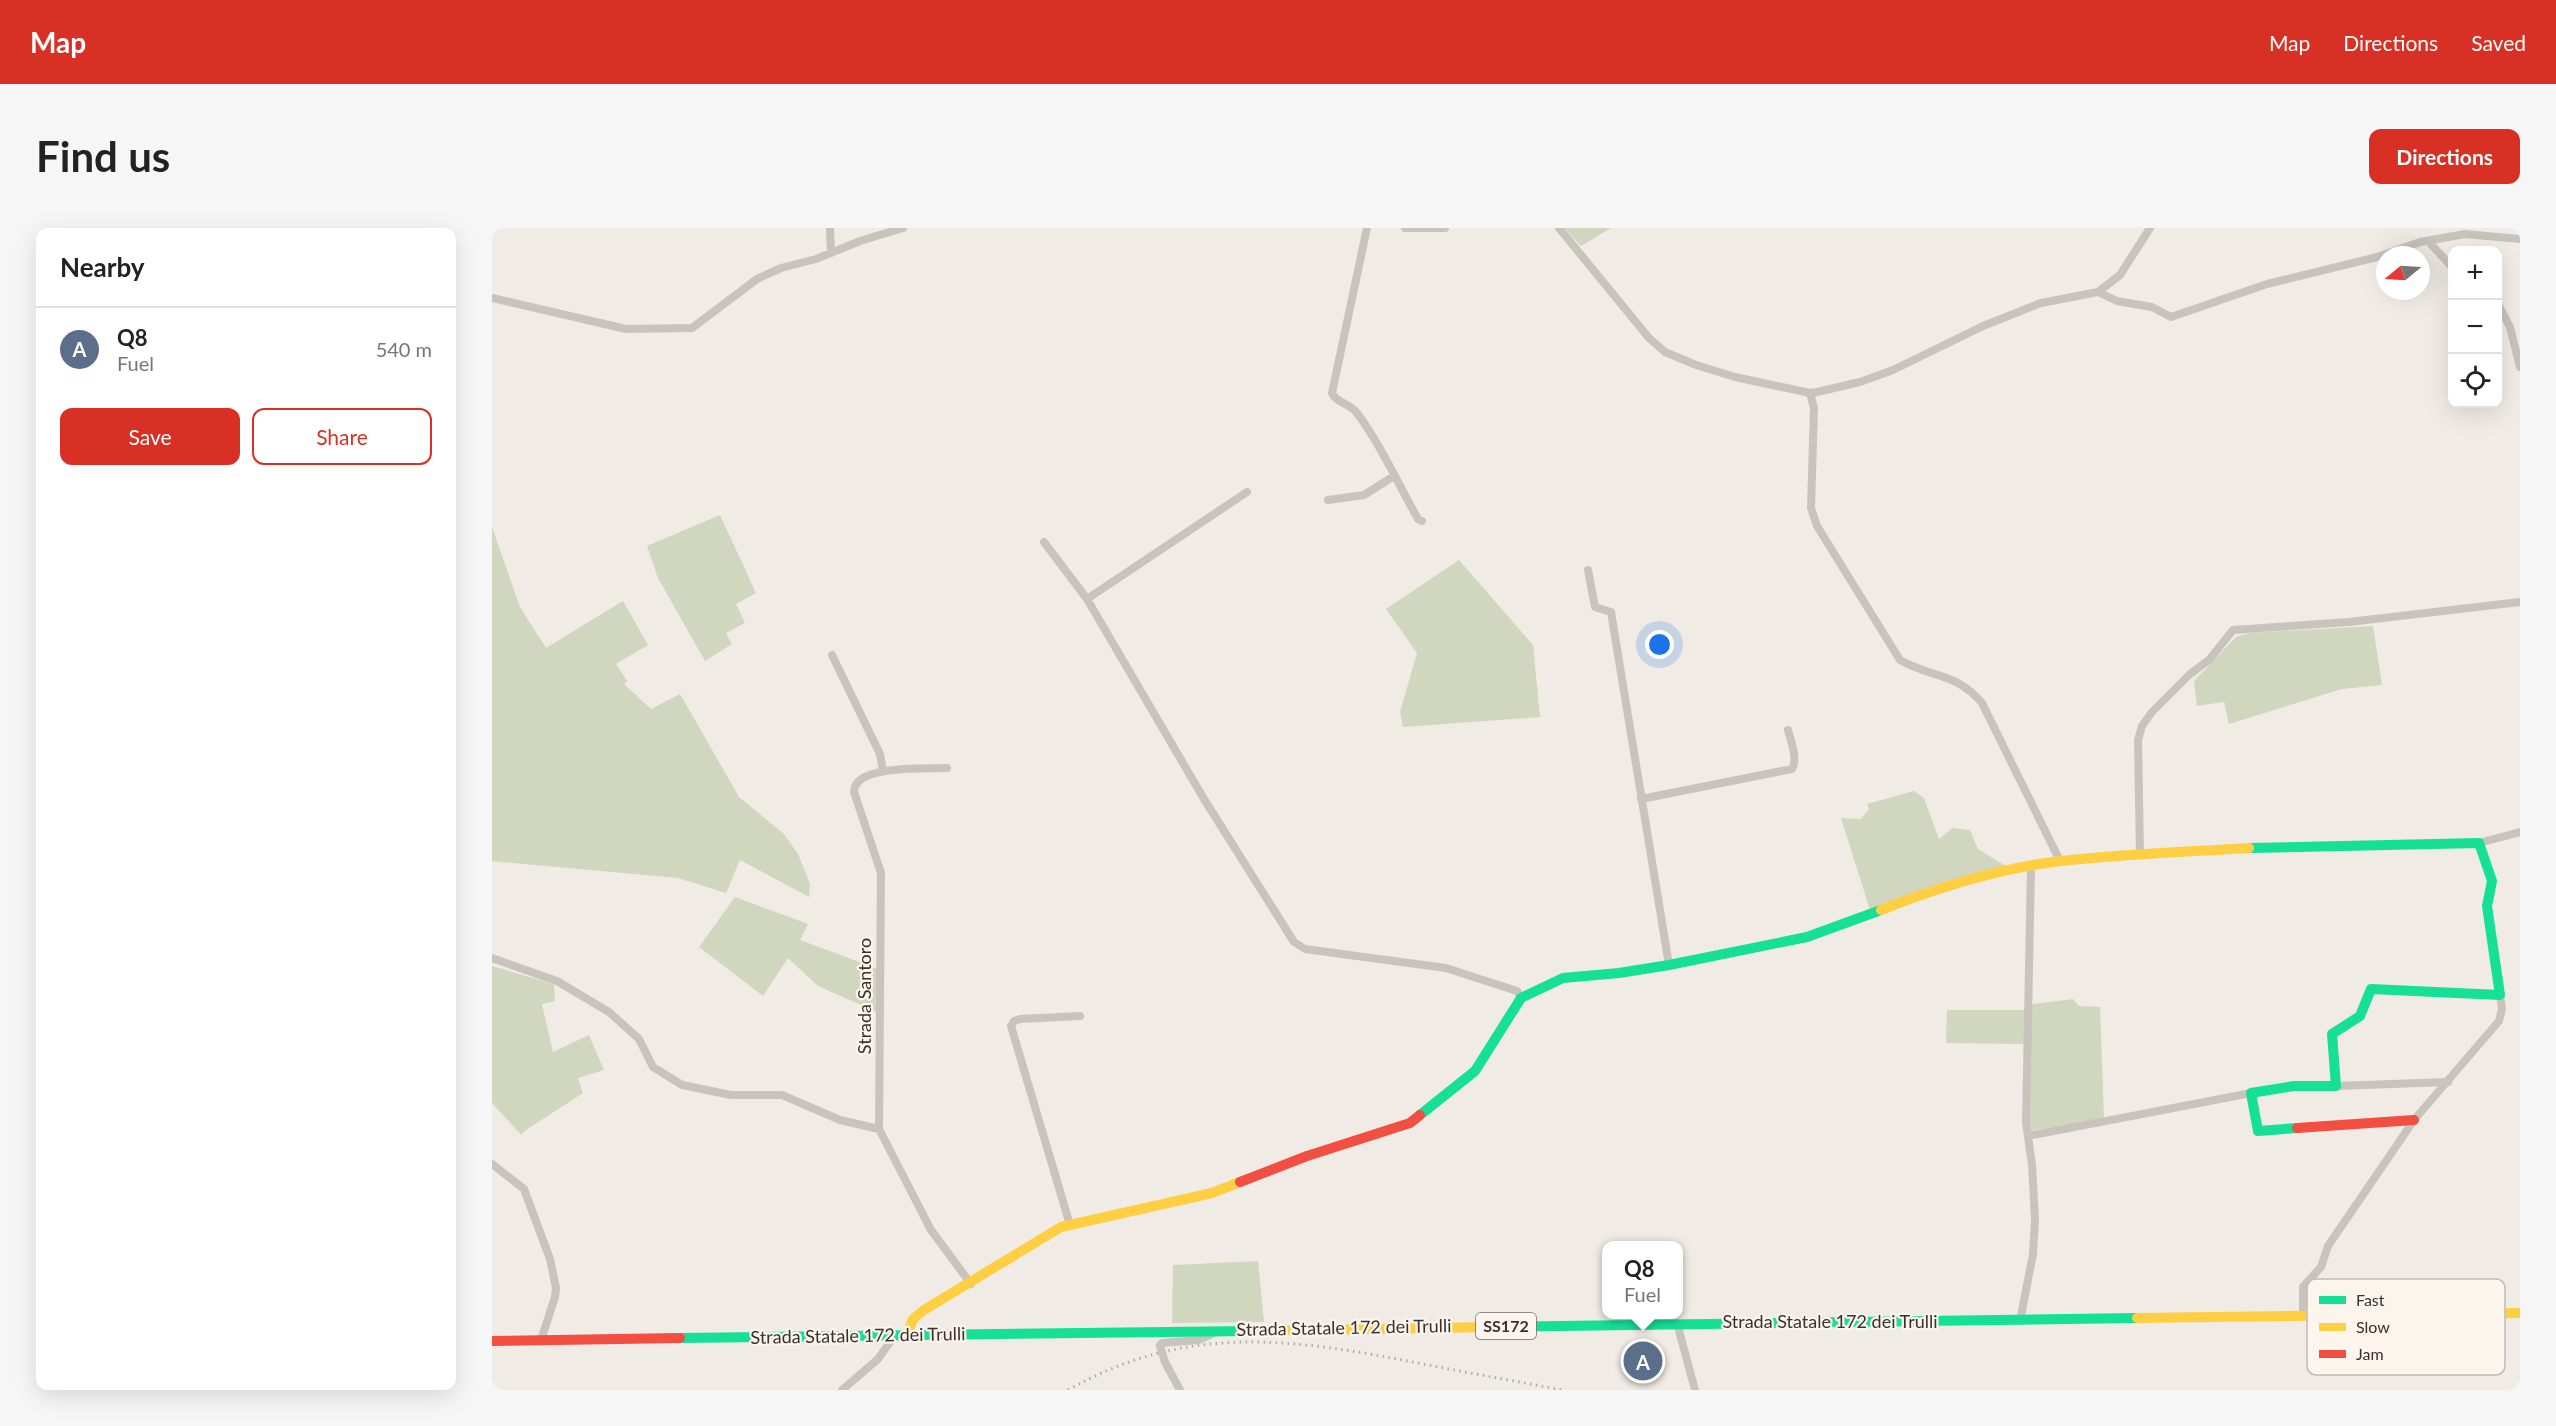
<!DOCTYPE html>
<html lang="en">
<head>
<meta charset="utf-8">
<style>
  body { margin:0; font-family:Lato,sans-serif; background:#f6f6f6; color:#222 }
  .controls { position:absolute; right:18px; top:18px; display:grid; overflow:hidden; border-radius:12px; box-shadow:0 6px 24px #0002 }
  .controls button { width:54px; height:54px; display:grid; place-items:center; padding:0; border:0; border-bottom:2px solid #e0e0e0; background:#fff; color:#222; font:30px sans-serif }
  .compass { position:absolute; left:1884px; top:18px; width:54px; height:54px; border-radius:50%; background:#fff; box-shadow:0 6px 24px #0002; rotate:252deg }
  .you { position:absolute; left:1168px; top:417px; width:21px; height:21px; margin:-15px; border:4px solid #fff; border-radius:50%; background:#1a73e8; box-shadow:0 0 0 9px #1a73e833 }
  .badge { display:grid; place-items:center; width:39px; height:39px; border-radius:50%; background:#d93025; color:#fff; font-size:20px; font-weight:700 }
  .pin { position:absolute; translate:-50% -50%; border:3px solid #fff; box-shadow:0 2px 6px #0006 }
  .popup { position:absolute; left:1110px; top:1013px; width:81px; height:78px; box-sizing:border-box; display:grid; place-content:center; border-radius:12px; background:#fff; filter:drop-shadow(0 2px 4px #0005); font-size:20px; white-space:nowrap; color:#767676 }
  .popup b { font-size:22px; color:#222 }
  .popup::after { content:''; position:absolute; left:50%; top:100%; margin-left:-12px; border:12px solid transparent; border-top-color:#fff }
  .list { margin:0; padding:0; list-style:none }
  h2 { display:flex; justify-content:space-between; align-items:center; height:78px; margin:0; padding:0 24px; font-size:26px }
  h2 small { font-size:20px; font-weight:400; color:#767676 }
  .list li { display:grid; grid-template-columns:39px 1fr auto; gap:18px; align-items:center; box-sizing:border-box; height:84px; padding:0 24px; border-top:2px solid #e0e0e0 }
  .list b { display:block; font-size:22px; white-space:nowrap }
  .list p { margin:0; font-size:20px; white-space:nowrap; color:#767676 }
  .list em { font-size:20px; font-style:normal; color:#767676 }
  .actions { display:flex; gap:12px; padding:18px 24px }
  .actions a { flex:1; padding:14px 0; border:2px solid #d93025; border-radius:12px; text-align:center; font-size:21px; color:#d93025 }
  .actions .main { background:#d93025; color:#fff }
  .icon { flex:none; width:33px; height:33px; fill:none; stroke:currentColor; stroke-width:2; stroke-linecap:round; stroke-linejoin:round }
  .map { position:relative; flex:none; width:2028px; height:1162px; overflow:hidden; border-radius:12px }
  header { display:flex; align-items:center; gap:36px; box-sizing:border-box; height:84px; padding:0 30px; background:#d93025; color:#fff }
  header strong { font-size:28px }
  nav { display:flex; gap:33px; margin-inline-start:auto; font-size:21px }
  .intro { display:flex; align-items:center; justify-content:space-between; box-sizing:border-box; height:144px; padding:0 36px }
  h1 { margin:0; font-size:42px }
  .button { padding:15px 27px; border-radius:12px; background:#d93025; color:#fff; font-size:21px; font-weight:700 }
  main { display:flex; gap:36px; padding:0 36px }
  aside { flex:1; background:#fff; border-radius:12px; box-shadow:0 6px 24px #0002 }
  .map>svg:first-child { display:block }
  .green { fill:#d1d6bf }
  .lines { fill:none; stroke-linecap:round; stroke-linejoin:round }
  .street { stroke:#c9c3be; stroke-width:8 }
  .fast { stroke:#16e098; stroke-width:10 }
  .slow { stroke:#ffcf43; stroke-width:10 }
  .jam { stroke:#f24e42; stroke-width:10 }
  .rail { stroke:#b1aca8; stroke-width:3; stroke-dasharray:1.5 4.5; stroke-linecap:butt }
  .street-bridge { stroke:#c9c3be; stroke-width:8 }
  .labels { text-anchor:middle; stroke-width:4.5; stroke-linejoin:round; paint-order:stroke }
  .shield { fill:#fbf5ee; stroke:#756b66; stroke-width:1.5 }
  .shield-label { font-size:16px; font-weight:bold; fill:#3b302b }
  .street-label { font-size:18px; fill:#3b302b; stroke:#fbf5ee }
  .key { fill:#fbf5ee; stroke:#c1bab4; stroke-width:1.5 }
  .key-label { font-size:16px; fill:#3b302b }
</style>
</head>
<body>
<header>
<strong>Map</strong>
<nav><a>Map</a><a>Directions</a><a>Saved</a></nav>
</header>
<div class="intro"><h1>Find us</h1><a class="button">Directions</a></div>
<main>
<aside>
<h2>Nearby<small></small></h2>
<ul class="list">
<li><span class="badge" style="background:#5c6f8a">A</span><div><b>Q8</b><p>Fuel</p></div><em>540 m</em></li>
</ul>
<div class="actions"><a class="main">Save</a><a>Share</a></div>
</aside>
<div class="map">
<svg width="2028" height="1162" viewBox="0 0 2028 1162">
  <rect width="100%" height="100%" fill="#f0ebe5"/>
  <!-- green -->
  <path class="green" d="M1072,0H1119L1089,18Z
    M228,287L264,365L244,376L253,395L234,405L240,416L213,433L166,350L155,318Z
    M0,299L28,379L54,420L131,373L156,417L124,436L135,453L132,456L159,481L188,466L247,569L292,606L306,626L318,656L317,669L248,632L234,665L186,650L0,633Z
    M967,332L1041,417L1048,489L911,499L908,484L925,425L894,381Z
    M1881,398L1890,457L1850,461L1737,496L1732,474L1705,478L1702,453L1744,409L1758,405Z
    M1422,563L1432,570L1447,611L1460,600L1478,602L1486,621L1517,640L1378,682L1349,590L1369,591L1377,581L1375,576Z
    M243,669L316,696L308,712L386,741L387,785L326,758L296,730L271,768L207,719Z
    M0,738L62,756L63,773L50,776L61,824L97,807L112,842L86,850L91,865L34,902L29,906L34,912L0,875Z
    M1581,771L1587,778L1608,779L1612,891L1538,903L1532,816L1454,815L1455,782H1532L1541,776Z
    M766,1033L772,1094L680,1095L681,1037Z"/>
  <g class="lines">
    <!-- street -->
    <path class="street" d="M338,0L339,25
      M875,0L840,165C845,176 858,175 865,185C889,217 906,256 926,291L930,293
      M913,0H953
      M1067,0L1157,110L1173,124L1204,137L1243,149L1318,165L1325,164L1368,154L1401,142L1491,98L1549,75L1606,64L1628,47L1658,0
      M1936,13L1960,39
      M1606,64L1625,73L1660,79L1679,89L1775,56L1885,29L1928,14L1973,6L2028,11
      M0,70L134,101L200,100L265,51L289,40L324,31L368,13L411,0
      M2006,76L2018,99L2028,139
      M1318,165L1322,180L1319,280L1325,298L1408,432C1439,450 1464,444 1490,475L1568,633
      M836,272L872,267L902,248
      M552,314L595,371L712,571L802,714L813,721L954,740L1025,763L1029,770
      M1096,342L1103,379L1119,384L1177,737
      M595,371L755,264
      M340,427L388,526L391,543
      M455,540C436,541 362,536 362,564L389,645L387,901L439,1002L479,1056
      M1149,571L1300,541C1306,530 1299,514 1296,502
      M1987,615L2028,604
      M1648,627L1646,512L1650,498L1660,484L1698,446L1717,432L1741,402L1857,394L2028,374
      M0,730L65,753L117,784L147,811L161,839L190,857L239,867H290L348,892L387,901
      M1844,858L1956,854
      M1536,908L1759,865
      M0,936L32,961L58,1031L64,1060L63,1069L49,1112
      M578,997L519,798L522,793L528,791L588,788
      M1811,1087V1059L1829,1039L1836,1018L1922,892L2007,793L2010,781L2008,767
      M1528,1093L1541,1026L1543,991L1540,937L1534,894L1539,639
      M1185,1095L1203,1162
      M668,1118L670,1115L707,1112L722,1105
      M673,1134L688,1162
      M350,1162L386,1131L403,1107"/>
    <!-- fast -->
    <path class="fast" d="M1757,620L1987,615L2000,653L1995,678L2008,767L1879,761L1868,788L1840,806L1844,858H1802L1759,865L1766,903L1805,900
      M928,887L983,843L1029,770L1071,750L1127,745L1177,737L1315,709L1389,682
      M1000,1099L1645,1090
      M188,1110L758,1103"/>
    <!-- slow -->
    <path class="slow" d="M1389,682C1447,659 1507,640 1569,633C1631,626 1694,624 1757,620
      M1645,1090L2028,1085
      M758,1103L1000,1099
      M415,1107L421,1091L432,1082L569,999L720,965L748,954"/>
    <!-- jam -->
    <path class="jam" d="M1805,900L1922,892
      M748,954L815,928L918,895L928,887
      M0,1113L188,1110"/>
    <!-- rail -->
    <path class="rail" d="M576,1162C696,1094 803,1111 931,1136C977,1145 1023,1153 1070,1162"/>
    <!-- street-bridge -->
    <path class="street-bridge" d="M668,1118L673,1134"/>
  </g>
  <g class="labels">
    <!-- shield labels -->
    <rect class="shield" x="984" y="1085" width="60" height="26" rx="4.5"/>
    <g class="shield-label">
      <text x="1014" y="1104">SS172</text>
    </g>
    <!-- street labels -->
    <g class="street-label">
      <text transform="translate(373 768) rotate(-90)" y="6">Strada Santoro</text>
      <text x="1338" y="1100">Strada Statale 172 dei Trulli</text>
      <text transform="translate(852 1100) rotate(-1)" y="6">Strada Statale 172 dei Trulli</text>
      <text transform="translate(366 1108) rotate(-1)" y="6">Strada Statale 172 dei Trulli</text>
    </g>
  </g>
  <!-- legend -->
  <rect x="1815" y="1051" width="198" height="96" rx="9" class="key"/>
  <rect x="1827" y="1068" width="27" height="8" fill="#16e098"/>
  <rect x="1827" y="1095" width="27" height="8" fill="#ffcf43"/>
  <rect x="1827" y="1122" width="27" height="8" fill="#f24e42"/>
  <g class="key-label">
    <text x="1864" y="1078">Fast</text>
    <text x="1864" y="1105">Slow</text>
    <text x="1864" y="1132">Jam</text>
  </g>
</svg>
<div class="controls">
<button>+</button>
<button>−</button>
<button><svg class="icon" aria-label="locate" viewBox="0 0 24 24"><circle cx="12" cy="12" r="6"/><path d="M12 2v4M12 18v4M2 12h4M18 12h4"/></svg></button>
</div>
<svg class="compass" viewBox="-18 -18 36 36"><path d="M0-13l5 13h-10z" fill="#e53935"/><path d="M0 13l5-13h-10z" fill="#767676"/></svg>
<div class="you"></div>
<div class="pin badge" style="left:1151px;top:1133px;background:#5c6f8a">A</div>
<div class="popup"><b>Q8</b>Fuel</div>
</div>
</main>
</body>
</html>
